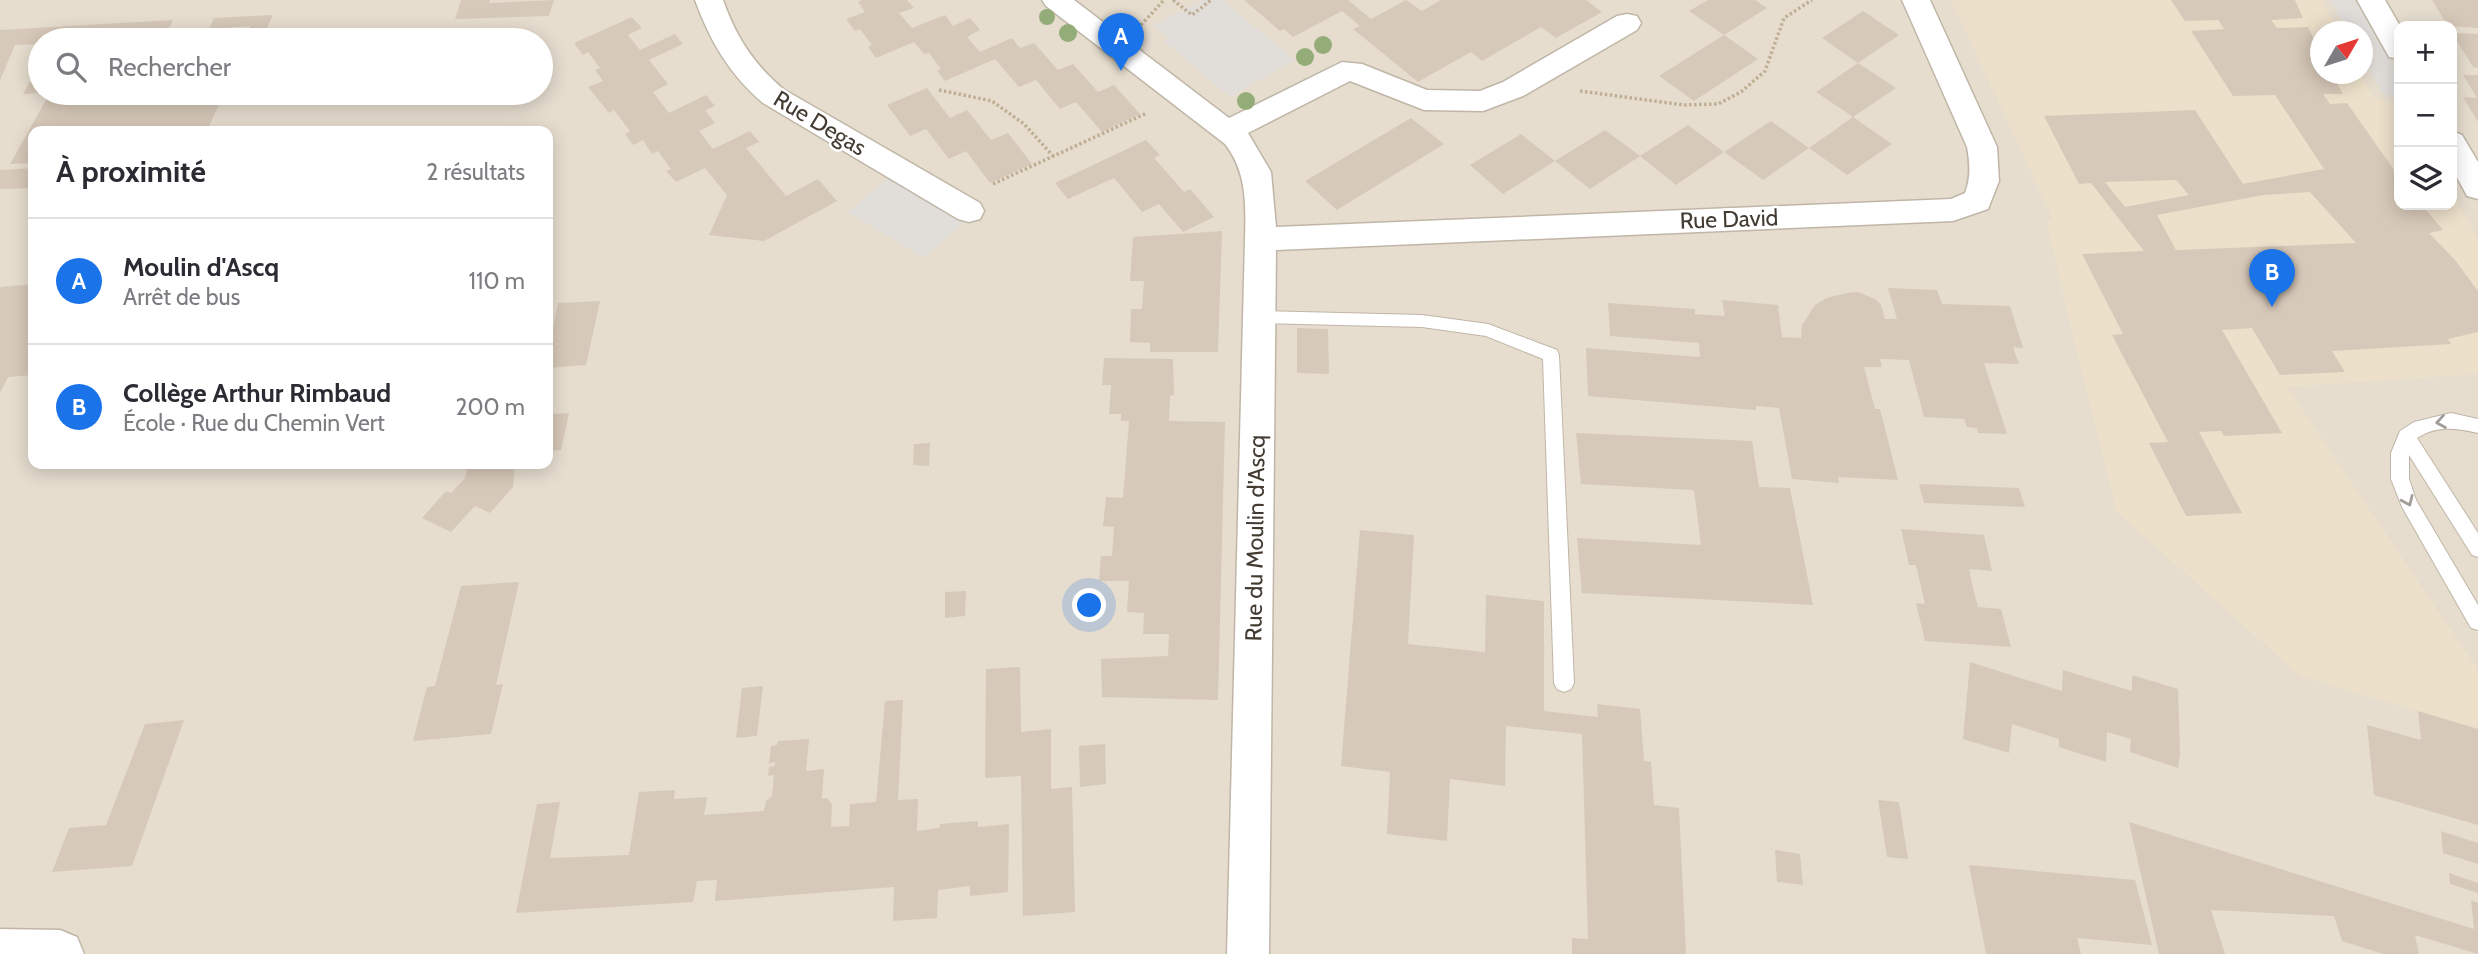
<!DOCTYPE html>
<html lang="fr">
<head>
<meta charset="utf-8">
<style>
  body { margin:0; font-family:Cabin,sans-serif; background:#f2f2f3; color:#2b2b33 }
  .controls { position:absolute; right:21px; top:21px; display:grid; overflow:hidden; border-radius:14px; box-shadow:0 4px 18px #0003 }
  .controls button { width:63px; height:63px; display:grid; place-items:center; padding:0; border:0; border-bottom:2px solid #e1e1e2; background:#fff; color:#2b2b33; font:35px sans-serif }
  .compass { position:absolute; left:2310px; top:21px; width:63px; height:63px; border-radius:50%; background:#fff; box-shadow:0 4px 18px #0003; rotate:51deg }
  .you { position:absolute; left:1090px; top:606px; width:24px; height:24px; margin:-18px; border:5px solid #fff; border-radius:50%; background:#1a73e8; box-shadow:0 0 0 10px #1a73e833 }
  .badge { display:grid; place-items:center; width:46px; height:46px; border-radius:50%; background:#1a73e8; color:#fff; font-size:23px; font-weight:700 }
  .pin { position:absolute; translate:-50% -58px; filter:drop-shadow(0 2px 4px #0008) }
  .pin::after { content:''; position:absolute; top:37px; width:24px; height:21px; background:inherit; clip-path:polygon(0 0,100% 0,50% 100%) }
  .list { margin:0; padding:0; list-style:none }
  h2 { display:flex; justify-content:space-between; align-items:center; height:91px; margin:0; padding:0 28px; font-size:30px }
  h2 small { font-size:23px; font-weight:400; color:#7c7c81 }
  .list li { display:grid; grid-template-columns:46px 1fr auto; gap:21px; align-items:center; box-sizing:border-box; height:126px; padding:0 28px; border-top:2px solid #e1e1e2 }
  .list b { display:block; font-size:26px; white-space:nowrap }
  .list p { margin:0; font-size:23px; white-space:nowrap; color:#7c7c81 }
  .list em { font-size:23px; font-style:normal; color:#7c7c81 }
  .icon { flex:none; width:38px; height:38px; fill:none; stroke:currentColor; stroke-width:2; stroke-linecap:round; stroke-linejoin:round }
  .map { position:relative; flex:none; width:2478px; height:954px; overflow:hidden }
  .search { position:absolute; background:#fff; box-shadow:0 4px 18px #0003; left:28px; top:28px; width:525px; height:77px; display:flex; align-items:center; gap:18px; box-sizing:border-box; padding:0 24px; border-radius:38px; color:#7c7c81; font-size:26px }
  .panel { position:absolute; background:#fff; box-shadow:0 4px 18px #0003; left:28px; top:126px; width:525px; height:343px; border-radius:14px }
  .map>svg:first-child { display:block }
  .residential { fill:#e6ddcf; fill-rule:evenodd }
  .education { fill:#ece0ca }
  .parking { fill:#e1deda }
  .building { fill:#d7c9b9; fill-rule:evenodd }
  .lines { fill:none; stroke-linecap:round; stroke-linejoin:round }
  .service-casing { stroke:#c0b6a7; stroke-width:2 }
  .minor-casing { stroke:#c0b6a7; stroke-width:3 }
  .tertiary-casing { stroke:#c0b6a7; stroke-width:3 }
  .path { stroke:#c0ae94; stroke-width:3.5; stroke-dasharray:2.5 2.5; stroke-linecap:butt }
  .service { fill:#fff; fill-rule:evenodd }
  .minor { fill:#fff; fill-rule:evenodd }
  .tertiary { fill:#fff; fill-rule:evenodd }
  .tree { fill:#94ac78 }
  .oneway { stroke:#a19d98 }
  .labels { text-anchor:middle; stroke-width:5; stroke-linejoin:round; paint-order:stroke }
  .street-label { font-size:23px; fill:#433b32; stroke:#fff }
</style>
</head>
<body>
<div class="map">
<svg width="2478" height="954" viewBox="0 0 2478 954">
  <rect width="100%" height="100%" fill="#f2ece1"/>
  <!-- residential -->
  <path class="residential" d="M0,0H2478V954H0ZM2399,26H2452V205H2399ZM2320,32H2362V74H2320ZM40,40H541V93H40ZM33,131H548V464H33Z"/>
  <!-- education -->
  <path class="education" d="M1951,0H2322L2338,31L2320,32V74H2360L2373,97L2399,105V205H2452V192L2478,240V374L2287,387L2478,670V729L2300,676L2116,511L2046,222L2054,221Z"/>
  <!-- parking -->
  <path class="parking" d="M1203,0H1222L1295,60L1230,97L1164,41L1169,38L1153,25Z
    M2330,0H2356L2399,76V98L2382,93L2363,58L2362,32L2348,31Z
    M888,178L963,223L924,258L848,212Z"/>
  <!-- building -->
  <path class="building" d="M461,0H490L489,3L554,0L549,16L455,19Z
    M862,0H907L914,8L899,13L912,28L945,15L953,26L970,18L980,30L967,37L980,52L1012,38L1020,48L1034,43L1058,70L1073,64L1098,92L1114,85L1140,114L1102,132L1076,102L1060,109L1036,80L1019,87L995,59L945,81L937,71L941,69L929,53L924,54L914,42L876,58L868,47L872,45L860,29L855,31L846,19L865,12L858,2Z
    M1244,0H1348L1371,19L1406,0L1422,11L1441,0H1586L1602,12L1556,38L1541,27L1482,61L1471,52L1418,82L1353,29L1360,26L1342,11L1293,37L1284,29L1280,31Z
    M1708,0H1755L1767,8L1724,35L1689,11Z
    M2171,0H2295L2303,18L2271,20L2277,28L2308,27L2320,52V74H2332L2343,94H2323L2330,104L2347,103L2399,177V205H2422L2443,230L2429,233L2455,260L2478,291V332L2448,339L2451,344L2332,351L2345,372L2280,375L2252,328L2222,330L2282,433L2224,436L2221,431L2199,432L2242,513L2186,516L2149,443L2168,442L2112,335L2123,334L2082,254L2144,251L2091,183L2079,184L2044,116L2195,110L2243,184L2324,169L2275,95L2233,96L2191,31L2224,29L2218,20L2185,21ZM2176,180L2189,195L2125,207L2105,182ZM2310,192L2356,243L2176,250L2157,215L2263,195Z
    M2432,0H2478V28L2448,26Z
    M1863,11L1899,35L1858,63L1822,38Z
    M273,15L264,34L247,35L250,26L209,29L214,18Z
    M632,17L642,28L628,35L640,50L675,34L683,44L649,60L668,84L653,92L669,113L706,95L715,106L705,110L715,123L699,131L713,149L750,131L759,142L746,148L786,196L818,179L837,201L764,241L709,235L727,195L705,168L676,182L666,171L671,169L658,151L652,154L643,140L633,145L625,134L630,131L614,110L609,113L588,87L603,81L595,70L600,68L588,52L583,55L574,43Z
    M173,20L167,32L141,33L138,38L40,40V44L15,45L0,80V30Z
    M2452,33L2478,34V68L2473,67Z
    M1724,35L1758,59L1694,101L1659,76Z
    M1858,63L1896,88L1853,117L1816,92Z
    M2463,75H2478V122L2463,97L2477,98Z
    M31,80H40V93L23,94Z
    M927,88L950,118L967,110L991,140L1008,133L1032,164L990,183L966,151L949,159L926,129L910,136L887,105Z
    M50,93H224L207,131H33V163L10,164Z
    M1853,117L1892,144L1847,175L1809,148Z
    M1411,118L1444,144L1337,210L1305,181Z
    M1771,121L1809,148L1763,180L1724,152L1676,185L1640,156L1590,189L1555,161L1605,130L1640,156L1688,125L1724,152Z
    M1521,134L1555,161L1503,194L1470,165Z
    M1146,140L1160,155L1154,158L1184,192L1190,189L1214,217L1183,232L1159,204L1142,212L1114,178L1068,199L1055,183Z
    M33,168V188L0,189V170Z
    M1222,231L1218,352H1150V343L1130,342L1131,309H1142L1144,281H1130L1133,237Z
    M33,284V375L8,377L0,393V289L1,287Z
    M1888,288L1937,290L1942,304L2010,306L2023,348L2013,347L2019,364L1984,363L2007,434L1978,433L1977,428L1967,427L1964,419L1924,417L1909,360L1880,359L1882,367H1864L1875,409H1880L1898,480L1838,477L1839,483L1792,479L1779,408L1756,406V410L1588,396L1586,348L1700,357L1699,343L1610,336L1608,303L1695,309V314L1725,316L1722,300L1778,305L1782,337L1801,338L1802,325L1815,305L1826,298L1847,293L1858,292L1875,299L1881,305L1885,319H1897Z
    M600,301L586,365L548,368V328H553L558,303Z
    M1297,328L1328,329L1329,374L1297,373Z
    M1104,358L1173,359L1174,395L1170,396L1169,421L1225,422L1218,700L1102,697L1101,659L1168,656L1169,634H1143L1144,613L1127,612L1129,581H1099L1101,556H1112L1114,527L1103,526L1106,497L1123,498L1129,421H1121V414H1109L1111,385H1102Z
    M569,413L561,450L548,451V414Z
    M1576,433L1752,441L1759,487L1790,488L1813,605L1582,593L1577,538L1701,545L1694,490L1581,484Z
    M930,443L929,466L913,465L914,444Z
    M468,464H515L513,487L490,513L475,506L451,532L422,518L446,491L451,493L465,478Z
    M1919,484L2019,488L2025,507L1924,503Z
    M1901,529L1984,535L1992,571L1969,569L1973,588L1978,607L2001,609L2011,647L1925,641L1916,603L1925,604L1916,565H1909Z
    M1360,530L1414,535L1408,644L1485,652L1486,595L1544,601V711L1598,717L1597,704L1640,709L1644,761L1651,762L1654,805L1679,808L1686,954H1572V938L1588,939L1582,734L1506,726L1505,786L1450,779L1447,841L1387,834L1390,772L1341,766Z
    M519,582L496,685L503,684L491,734L413,741L427,687L435,686L461,586Z
    M966,591L965,616L945,618V592Z
    M1970,662L2062,691L2063,670L2132,691V675L2178,689L2180,753L2178,768L2130,752L2131,739L2107,732L2106,762L2059,747V739L2012,724L2009,753L1963,739Z
    M1020,667L1021,732L1051,729V789L1072,787L1075,912L1023,916L1021,776L985,778L986,669Z
    M763,686L757,736L736,738L742,688Z
    M903,700L898,800L918,799L917,831L939,828L940,824L978,821V827L1009,824L1008,892L970,896V886L938,890L937,918L893,921L894,887L715,901L717,880L697,881L693,902L516,913L537,804L560,802L550,858L629,855L639,792L675,790L674,799L707,797L704,815L764,811L766,801L772,796L774,775L768,776L769,767L775,766V762L769,763L771,746L777,745L778,741L809,739L806,771L824,769L822,799L827,798L832,804L831,827L849,826L850,804L876,802L885,701Z
    M2418,711L2478,729V825L2374,795L2367,725L2421,740Z
    M184,720L132,866L52,872L69,828L106,825L145,724Z
    M1105,744L1106,784L1080,787L1079,746Z
    M1878,800L1899,802L1908,859L1887,857Z
    M2129,822L2474,929L2471,900L2478,903V954L2415,935L2419,954H2383L2342,941L2334,916L2211,910L2225,954H2159Z
    M2441,831L2478,843V864L2443,853Z
    M1775,850L1800,854L1803,885L1777,882Z
    M1969,865L2135,880L2152,945L2077,938L2081,954H1986Z
    M2449,873L2478,883V893L2450,884Z"/>
  <g class="lines">
    <defs>
      <path id="service" d="M1259,311L1422,315L1488,324L1557,350L1559,355L1574,683L1571,689L1564,692L1557,689L1554,683L1543,359L1486,336L1422,327L1259,323L1251,317Z
        M2451,413L2478,419V433C2456,428 2437,425 2417,438L2478,533V557L2472,555L2409,455V479L2416,500L2478,605V630L2471,628L2402,507L2391,479V453L2400,431L2414,422Z"/>
      <path id="minor" d="M695,0H723C736,37 753,63 783,89L980,203L984,211L980,219L969,222L958,219L763,103C729,74 710,41 695,0Z
        M1042,0H1074L1229,118L1342,62L1362,64L1427,90L1480,91L1503,82L1617,16L1627,14L1637,16L1641,23L1637,30L1523,96L1483,111L1424,110L1350,81L1248,133L1271,172L1276,227L1951,199L1965,193C1971,178 1970,163 1967,147L1902,0H1930L1997,147L1999,181L1988,209L1953,221L1276,250L1269,954H1227L1245,239C1246,205 1247,172 1225,144L1046,6Z
        M2357,0H2385L2400,26L2399,59L2389,57Z
        M2452,131L2462,135L2478,162V199L2467,196L2452,168Z"/>
      <path id="tertiary" d="M0,929L60,930L77,937L84,954H0Z"/>
    </defs>
    <!-- service casing -->
    <use href="#service" class="service-casing"/>
    <!-- minor casing -->
    <use href="#minor" class="minor-casing"/>
    <!-- tertiary casing -->
    <use href="#tertiary" class="tertiary-casing"/>
    <!-- path -->
    <path class="path" d="M1173,0L1192,15L1211,0
      M1141,25L1164,0
      M939,90L992,101L1024,124L1054,157
      M1580,91L1684,105L1718,104L1741,92L1765,71L1784,18L1812,0
      M993,184L1147,113"/>
    <!-- service -->
    <use href="#service" class="service"/>
    <!-- minor -->
    <use href="#minor" class="minor"/>
    <!-- tertiary -->
    <use href="#tertiary" class="tertiary"/>
  </g>
  <!-- trees -->
  <g class="tree">
    <circle cx="1047" cy="17" r="8"/>
    <circle cx="1068" cy="33" r="9"/>
    <circle cx="1323" cy="45" r="9"/>
    <circle cx="1305" cy="57" r="9"/>
    <circle cx="1246" cy="101" r="9"/>
  </g>
  <!-- one-way arrows -->
  <defs><path id="oneway-chevron" d="M-2-3.5L2.5 0L-2 3.5" fill="none" stroke-width="1.6" stroke-linecap="round" stroke-linejoin="round" transform="scale(1.75)"/></defs>
  <g class="oneway">
    <use href="#oneway-chevron" transform="translate(2441 422) rotate(171)"/>
    <use href="#oneway-chevron" transform="translate(2408 501) rotate(66)"/>
  </g>
  <g class="labels">
    <!-- street labels -->
    <g class="street-label">
      <text transform="translate(820 123) rotate(31)" y="8">Rue Degas</text>
      <text transform="translate(1729 219) rotate(-2)" y="8">Rue David</text>
      <text transform="translate(1255 538) rotate(-89)" y="8">Rue du Moulin d'Ascq</text>
    </g>
  </g>
</svg>
<div class="controls">
<button>+</button>
<button>−</button>
<button><svg class="icon" aria-label="layers" viewBox="0 0 24 24"><path d="M12 4l9 5-9 5-9-5zM3 14l9 5 9-5"/></svg></button>
</div>
<svg class="compass" viewBox="-18 -18 36 36"><path d="M0-13l5 13h-10z" fill="#e53935"/><path d="M0 13l5-13h-10z" fill="#7c7c81"/></svg>
<div class="you"></div>
<div class="pin badge" style="left:1121px;top:71px">A</div>
<div class="pin badge" style="left:2272px;top:307px">B</div>
<div class="search"><svg class="icon" aria-label="search" viewBox="0 0 24 24"><circle cx="10" cy="10" r="6"/><path d="M15 15l6 6"/></svg>Rechercher</div>
<section class="panel">
<h2>À proximité<small>2 résultats</small></h2>
<ul class="list">
<li><span class="badge">A</span><div><b>Moulin d'Ascq</b><p>Arrêt de bus</p></div><em>110 m</em></li>
<li><span class="badge">B</span><div><b>Collège Arthur Rimbaud</b><p>École · Rue du Chemin Vert</p></div><em>200 m</em></li>
</ul>
</section>
</div>
</body>
</html>
